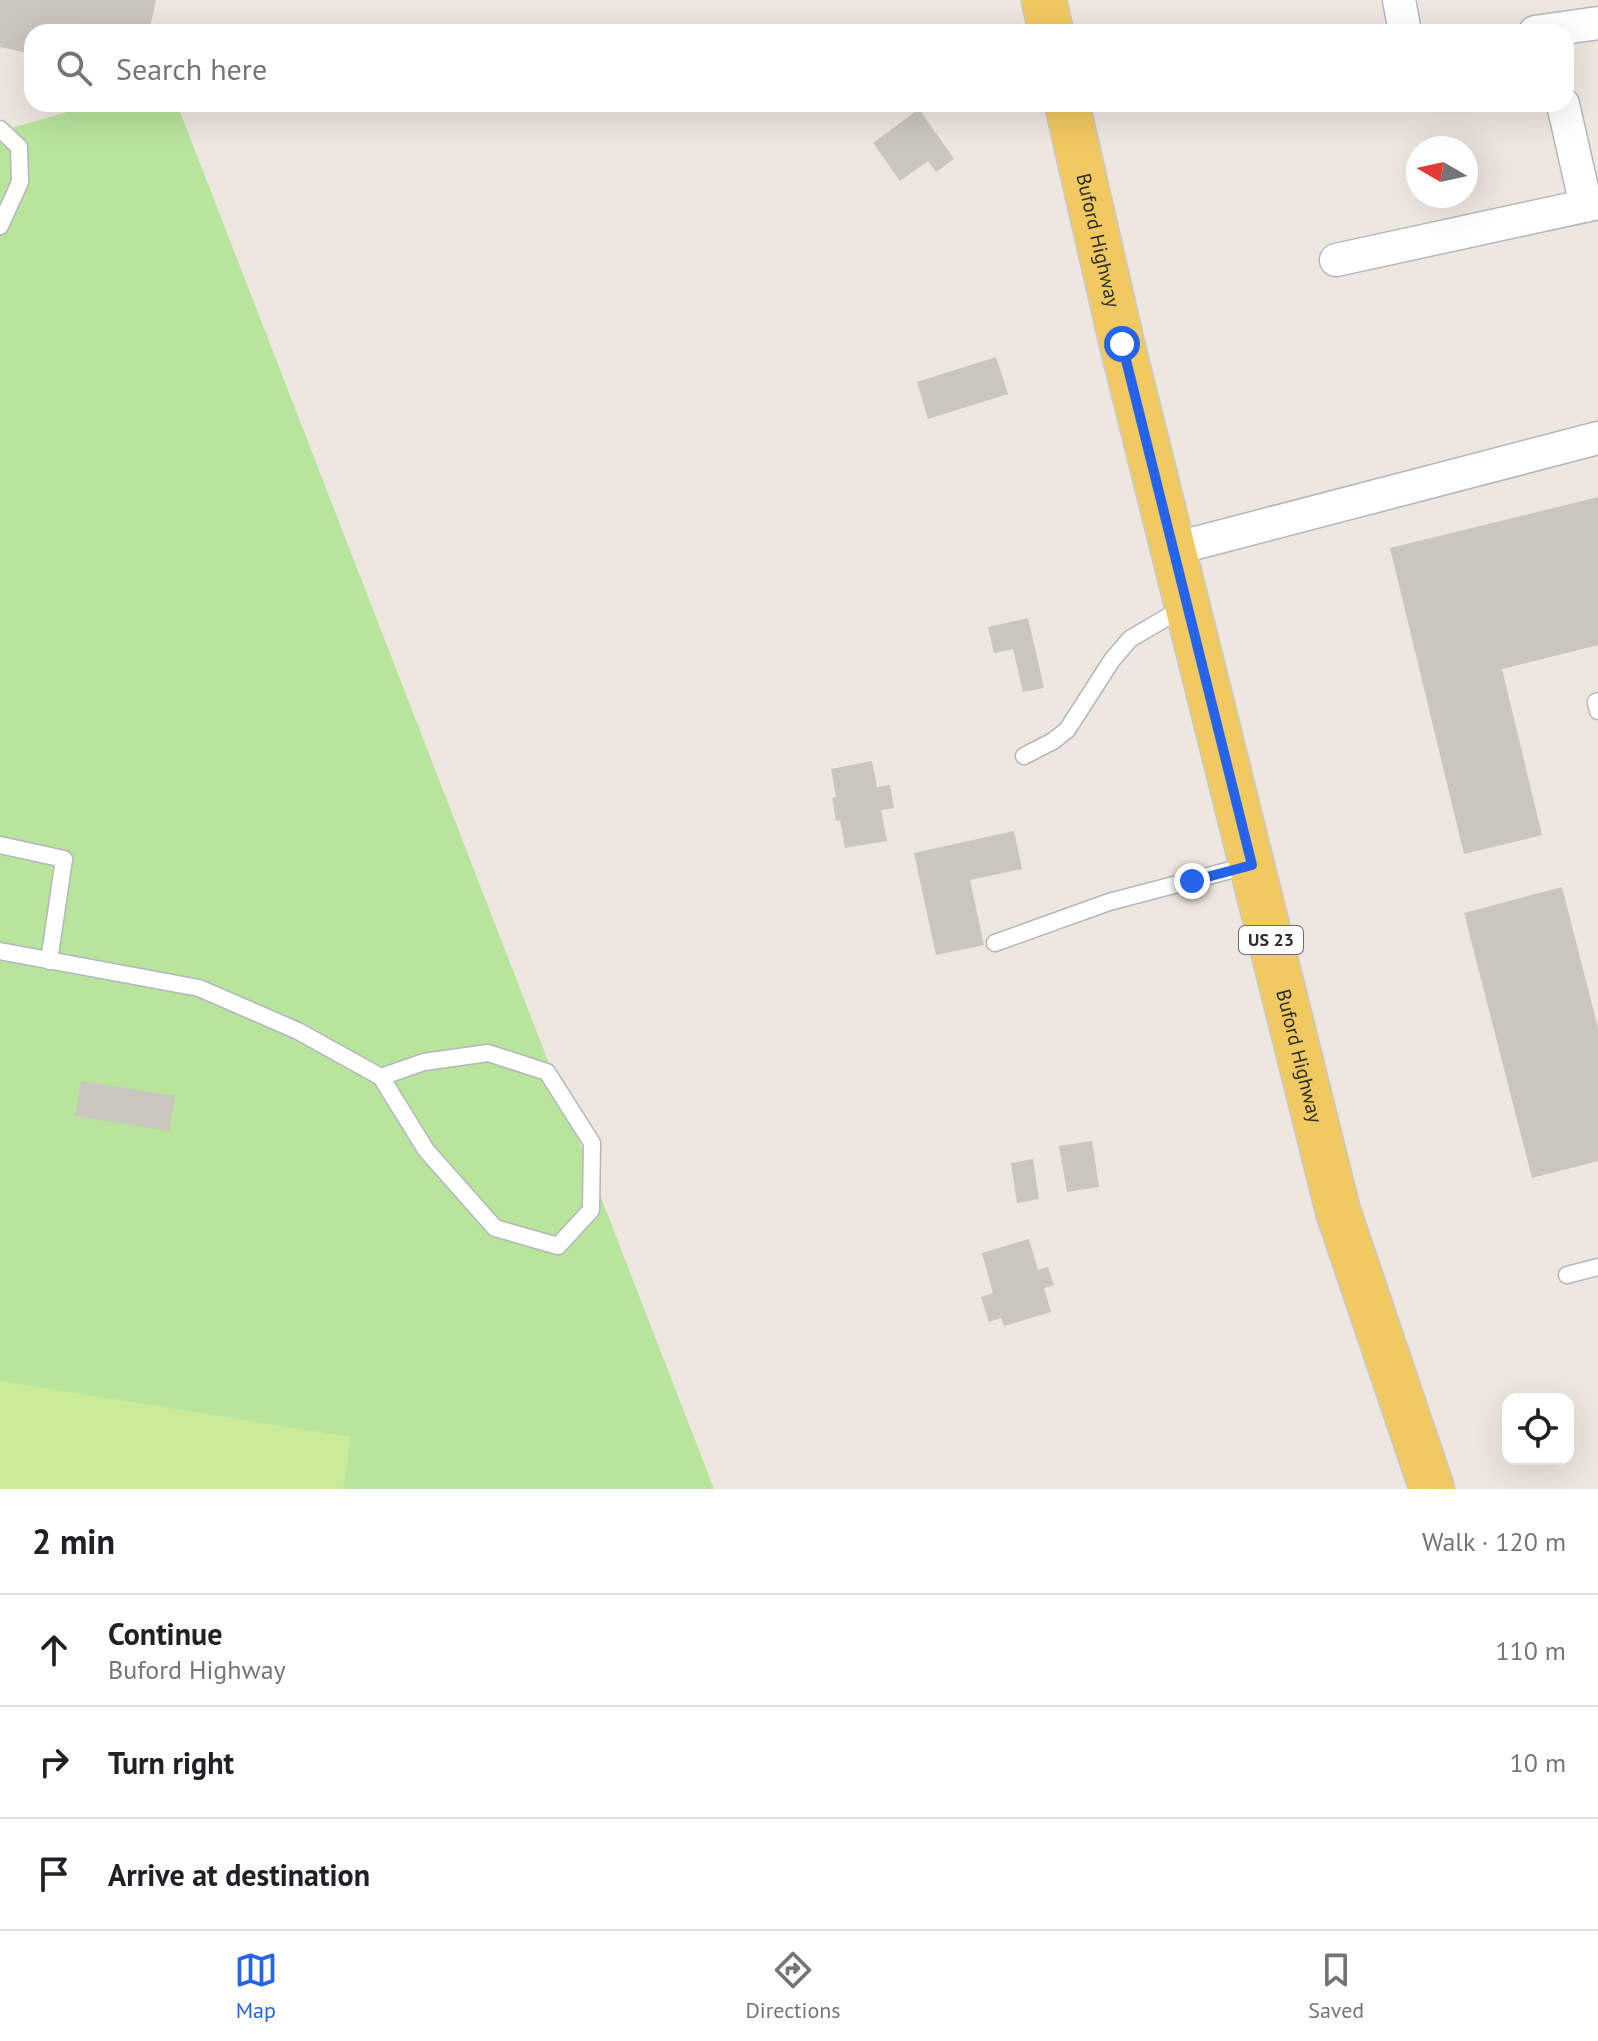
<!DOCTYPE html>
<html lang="en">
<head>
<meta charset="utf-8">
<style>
  body { margin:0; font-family:"PT Sans",sans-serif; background:#f2f2f2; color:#202124 }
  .controls { position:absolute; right:24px; bottom:24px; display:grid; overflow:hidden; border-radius:16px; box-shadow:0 8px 32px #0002 }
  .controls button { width:72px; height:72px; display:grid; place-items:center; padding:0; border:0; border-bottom:2px solid #e0e0e0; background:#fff; color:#202124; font:40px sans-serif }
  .compass { position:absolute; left:1406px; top:136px; width:72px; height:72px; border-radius:50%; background:#fff; box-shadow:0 8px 32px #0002; rotate:279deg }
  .stop { position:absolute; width:24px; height:24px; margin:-18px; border:6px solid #2563eb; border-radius:50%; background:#fff }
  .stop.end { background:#2563eb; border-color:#fff; box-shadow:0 2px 8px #0008 }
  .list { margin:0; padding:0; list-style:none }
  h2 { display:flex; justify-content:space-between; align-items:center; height:104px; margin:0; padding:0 32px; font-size:34px }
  h2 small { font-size:26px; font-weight:400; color:#757577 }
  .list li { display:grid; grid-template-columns:52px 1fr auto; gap:24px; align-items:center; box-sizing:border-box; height:112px; padding:0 32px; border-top:2px solid #e0e0e0 }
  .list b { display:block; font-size:30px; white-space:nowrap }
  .list p { margin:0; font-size:26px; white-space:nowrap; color:#757577 }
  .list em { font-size:26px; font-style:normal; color:#757577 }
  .icon { flex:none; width:44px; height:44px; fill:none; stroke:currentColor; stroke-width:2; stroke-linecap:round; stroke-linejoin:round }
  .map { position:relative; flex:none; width:1598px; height:1489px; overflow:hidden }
  .search { position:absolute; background:#fff; box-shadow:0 8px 32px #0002; left:24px; right:24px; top:24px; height:88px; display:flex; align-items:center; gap:20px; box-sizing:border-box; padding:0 28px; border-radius:24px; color:#757577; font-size:30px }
  .sheet { height:440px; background:#fff }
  nav { display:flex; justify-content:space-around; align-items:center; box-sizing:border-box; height:112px; border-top:2px solid #e0e0e0; background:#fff; font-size:22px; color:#757577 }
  nav a { display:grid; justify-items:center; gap:4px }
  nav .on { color:#2563eb }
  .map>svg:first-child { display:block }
  .green { fill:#b8e49c }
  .pitch { fill:#cceb98 }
  .building { fill:#cac5be }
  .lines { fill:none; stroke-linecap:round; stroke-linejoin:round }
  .lane-casing { stroke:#b3b6c0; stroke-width:19 }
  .street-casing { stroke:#b3b6c0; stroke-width:35 }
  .primary-casing { stroke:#c8c8c8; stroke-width:47 }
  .lane { stroke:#fff; stroke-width:16 }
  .street { stroke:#fff; stroke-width:32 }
  .primary { stroke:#f1c961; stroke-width:44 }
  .route { stroke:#2563eb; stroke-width:10 }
  .labels { text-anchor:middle; stroke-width:6; stroke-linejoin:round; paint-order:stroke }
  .shield { fill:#fff; stroke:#6c6c6c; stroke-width:2 }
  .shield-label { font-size:18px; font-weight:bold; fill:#2d2d2d }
  .street-label { font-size:20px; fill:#2d2d2d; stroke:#fff }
</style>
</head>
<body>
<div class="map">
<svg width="1598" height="1489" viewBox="0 0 1598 1489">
  <rect width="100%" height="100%" fill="#eee7df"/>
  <!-- green -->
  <path class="green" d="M97,104H177L714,1489H0V131Z"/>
  <!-- pitch -->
  <path class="pitch" d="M0,1381L351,1437L343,1489H0Z"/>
  <!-- building -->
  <path class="building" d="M0,0H156L149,32H32V54L0,47Z
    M919,109L954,159L936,172L928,161L900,181L873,143Z
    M996,357L1008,394L928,419L917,382Z
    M1598,497V645L1502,669L1542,835L1464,854L1390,548Z
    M1028,618L1044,688L1023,692L1013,649L994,653L988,627Z
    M872,761L877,787L890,785L894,808L881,810L887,841L845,848L840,820L836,821L832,798L836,797L831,769Z
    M1014,831L1022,869L970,880L984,945L936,955L914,853Z
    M1562,887L1598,1028V1161L1532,1178L1464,913Z
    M81,1081L175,1096L169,1131L75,1116Z
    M1092,1141L1099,1187L1067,1192L1059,1146Z
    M1033,1159L1039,1199L1017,1203L1011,1163Z
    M1029,1239L1038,1270L1048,1267L1054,1285L1044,1288L1051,1312L1004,1326L1001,1318L989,1322L981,1297L993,1293L982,1253Z"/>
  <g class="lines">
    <defs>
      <path id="lane" d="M0,129L19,147L20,182L0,226
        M1598,701L1596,702L1598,711
        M1024,756L1053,741L1067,730L1112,660L1130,639L1186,606
        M0,845L64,859L49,961
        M995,943L1109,902L1250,865
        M0,951L199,988L298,1031L381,1077L426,1150L495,1228L558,1246L591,1210L592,1143L547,1072L488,1053L424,1062L381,1077
        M1567,1275L1598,1267"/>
      <path id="street" d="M1399,0L1405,32
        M1535,32L1598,23
        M1563,104L1586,206
        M1336,260L1598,203
        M1173,549L1598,438"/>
      <g id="primary">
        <path d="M1044,0L1051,32"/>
        <path id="s1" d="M1067,104L1122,344L1338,1211L1432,1489"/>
      </g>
    </defs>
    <!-- lane casing -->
    <use href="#lane" class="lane-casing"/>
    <!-- street casing -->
    <use href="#street" class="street-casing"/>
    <!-- primary casing -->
    <use href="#primary" class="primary-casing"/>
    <!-- lane -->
    <use href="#lane" class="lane"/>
    <!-- street -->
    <use href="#street" class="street"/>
    <!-- primary -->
    <use href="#primary" class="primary"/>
  </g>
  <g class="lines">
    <!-- route -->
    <path class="route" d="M1122,344L1252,865L1192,881"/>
  </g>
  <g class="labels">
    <!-- shield labels -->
    <rect class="shield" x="1239" y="926" width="64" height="28" rx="6"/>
    <g class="shield-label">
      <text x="1271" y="946">US 23</text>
    </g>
    <!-- street labels -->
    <g class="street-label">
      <text dy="7" stroke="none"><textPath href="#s1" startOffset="140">Buford Highway</textPath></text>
      <text dy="7" stroke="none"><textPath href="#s1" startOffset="980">Buford Highway</textPath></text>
    </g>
  </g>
</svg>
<div class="controls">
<button><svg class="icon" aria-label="locate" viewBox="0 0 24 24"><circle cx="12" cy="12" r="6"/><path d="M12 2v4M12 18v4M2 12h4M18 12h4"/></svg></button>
</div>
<svg class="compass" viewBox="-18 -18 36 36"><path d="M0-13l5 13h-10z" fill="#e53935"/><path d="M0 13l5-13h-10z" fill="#757577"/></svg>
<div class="stop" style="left:1122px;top:344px"></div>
<div class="stop end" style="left:1192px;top:881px"></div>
<div class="search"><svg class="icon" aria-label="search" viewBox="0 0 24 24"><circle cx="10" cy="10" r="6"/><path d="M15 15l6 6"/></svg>Search here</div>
</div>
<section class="sheet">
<h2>2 min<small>Walk · 120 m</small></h2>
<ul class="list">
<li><svg class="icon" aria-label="ahead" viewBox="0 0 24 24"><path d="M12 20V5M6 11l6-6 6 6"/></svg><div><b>Continue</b><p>Buford Highway</p></div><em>110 m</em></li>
<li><svg class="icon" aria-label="right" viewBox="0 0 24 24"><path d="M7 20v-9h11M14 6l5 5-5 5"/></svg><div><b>Turn right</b></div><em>10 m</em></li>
<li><svg class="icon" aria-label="arrive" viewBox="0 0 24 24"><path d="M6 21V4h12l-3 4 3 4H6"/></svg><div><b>Arrive at destination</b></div></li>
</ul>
</section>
<nav>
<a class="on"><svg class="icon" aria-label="map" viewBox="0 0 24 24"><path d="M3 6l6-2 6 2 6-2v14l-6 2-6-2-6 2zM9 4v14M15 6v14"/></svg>Map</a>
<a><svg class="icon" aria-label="directions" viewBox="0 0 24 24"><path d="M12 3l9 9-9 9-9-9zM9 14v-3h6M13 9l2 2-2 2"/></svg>Directions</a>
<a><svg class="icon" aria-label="saved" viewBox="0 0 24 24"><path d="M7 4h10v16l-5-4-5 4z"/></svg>Saved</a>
</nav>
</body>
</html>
